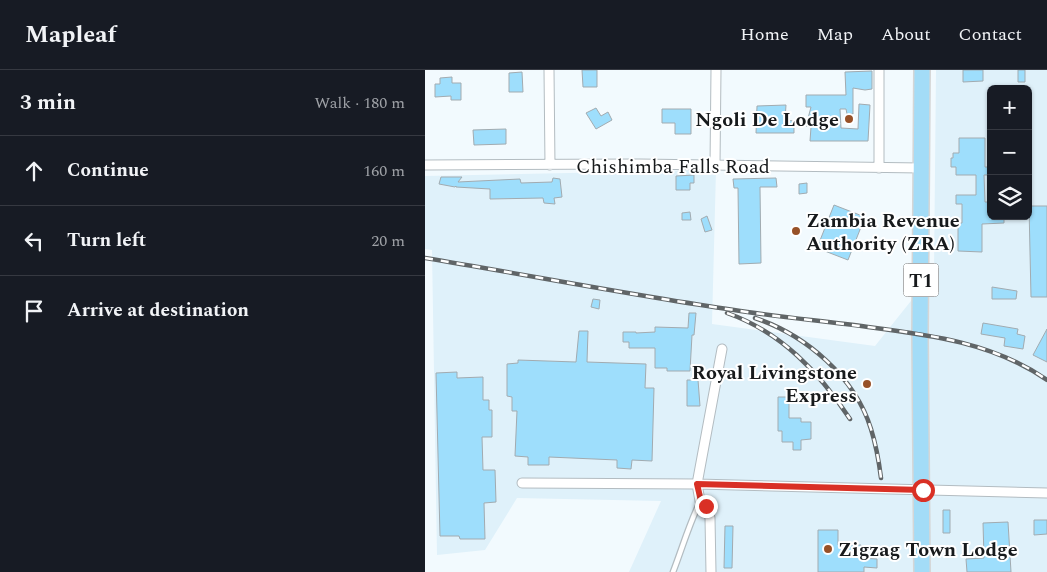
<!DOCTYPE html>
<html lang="en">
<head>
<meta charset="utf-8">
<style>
  body { margin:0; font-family:Spectral,serif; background:#20242c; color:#f1f3f6 }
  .controls { position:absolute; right:15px; top:15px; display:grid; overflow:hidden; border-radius:8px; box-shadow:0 1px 4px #0004 }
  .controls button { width:45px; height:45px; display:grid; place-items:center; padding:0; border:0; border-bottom:1px solid #363941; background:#171b24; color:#f1f3f6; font:25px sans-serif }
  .stop { position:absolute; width:15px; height:15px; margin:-11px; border:4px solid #d93025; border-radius:50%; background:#fff }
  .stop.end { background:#d93025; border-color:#fff; box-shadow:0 1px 5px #0008 }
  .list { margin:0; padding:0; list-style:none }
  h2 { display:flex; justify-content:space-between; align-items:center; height:65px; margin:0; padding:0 20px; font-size:21px }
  h2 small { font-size:16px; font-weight:400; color:#9ea1a6 }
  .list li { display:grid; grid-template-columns:32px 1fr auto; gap:15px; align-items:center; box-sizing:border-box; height:70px; padding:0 20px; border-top:1px solid #363941 }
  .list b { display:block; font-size:19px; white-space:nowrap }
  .list em { font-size:16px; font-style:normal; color:#9ea1a6 }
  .icon { flex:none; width:28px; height:28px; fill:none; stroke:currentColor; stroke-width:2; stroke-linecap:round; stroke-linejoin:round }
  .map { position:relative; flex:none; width:622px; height:502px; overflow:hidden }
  header { display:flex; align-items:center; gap:30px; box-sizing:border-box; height:70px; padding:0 25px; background:#171b24; border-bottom:1px solid #363941 }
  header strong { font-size:24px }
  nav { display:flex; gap:28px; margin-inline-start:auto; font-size:18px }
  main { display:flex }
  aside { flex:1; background:#171b24 }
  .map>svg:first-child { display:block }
  .built { fill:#dff1fa; fill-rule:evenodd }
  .building { fill:#9edefc; stroke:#a2abb0 }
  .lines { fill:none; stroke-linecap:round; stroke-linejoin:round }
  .service-casing { stroke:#b3bcc1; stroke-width:7 }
  .minor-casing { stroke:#b3bcc1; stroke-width:11 }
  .trunk-casing { stroke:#d5d6d6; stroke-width:18 }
  .service { stroke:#fff; stroke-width:4.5 }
  .minor { stroke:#fff; stroke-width:9 }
  .trunk { stroke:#a3dcf7; stroke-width:15 }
  .rail-casing { stroke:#606567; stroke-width:4.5 }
  .rail { stroke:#fff; stroke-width:2.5; stroke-dasharray:8; stroke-linecap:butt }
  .route { stroke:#d93025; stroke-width:6 }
  .poi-dot { fill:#975128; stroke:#fff; stroke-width:2 }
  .labels { text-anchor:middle; stroke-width:4; stroke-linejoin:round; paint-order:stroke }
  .shield { fill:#fff; stroke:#5d5f60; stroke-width:1 }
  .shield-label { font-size:19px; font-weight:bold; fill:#171a1c }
  .poi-label { font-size:20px; font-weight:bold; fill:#171a1c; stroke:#fff; text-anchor:end }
  .street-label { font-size:20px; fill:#171a1c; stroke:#fff }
</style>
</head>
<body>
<header>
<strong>Mapleaf</strong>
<nav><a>Home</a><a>Map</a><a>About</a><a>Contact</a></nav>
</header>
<main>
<aside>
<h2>3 min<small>Walk · 180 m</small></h2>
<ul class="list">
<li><svg class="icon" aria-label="ahead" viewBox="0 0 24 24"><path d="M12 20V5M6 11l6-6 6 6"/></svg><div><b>Continue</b></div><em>160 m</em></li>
<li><svg class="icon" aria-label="left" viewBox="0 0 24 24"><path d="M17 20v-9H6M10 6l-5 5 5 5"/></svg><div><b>Turn left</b></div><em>20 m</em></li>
<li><svg class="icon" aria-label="arrive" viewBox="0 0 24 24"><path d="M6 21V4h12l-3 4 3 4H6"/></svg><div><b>Arrive at destination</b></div></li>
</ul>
</aside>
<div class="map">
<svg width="622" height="502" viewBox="0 0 622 502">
  <rect width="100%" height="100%" fill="#f2fafe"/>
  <!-- built -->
  <path class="built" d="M511,0H622V502H204L236,431L92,428L60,480L12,485L7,180L0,179V106L291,100L287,254L450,276L509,202ZM566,19H603V146H566Z"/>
  <!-- building -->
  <path class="building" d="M157,0H172V17H158Z
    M538,0H558V11L538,12Z
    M593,0H600V12H593Z
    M447,1V19L440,20L428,18V44H422L421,39H415L416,58L433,59L434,34L445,35L443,71H385L386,57L381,56L386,37H381V25H421L420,2Z
    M97,2L98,22H84V3Z
    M27,7V13H36V30H26V26L10,27V14H15V8Z
    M361,35L360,50L369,51V63H331L332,36Z
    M171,38L176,46L183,42L187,50L171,59L161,43Z
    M237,39H266V64H250V53H237Z
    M81,59V74L49,75L48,60Z
    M534,68H560V97H566V105H559L560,132H566V146H579V153L557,154V182L533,181V153H537V134H531V125H551V105H531V97H526V88H528V83H534Z
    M269,105V113H265V120H251V106Z
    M16,107H37L33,112L95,109L96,113L127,112L128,108L135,109L137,127L129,128L130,134L119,133L118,128L65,129V119L31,117V116L30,117L14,114Z
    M351,108L352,117H335L336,193L314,194L313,118H309L308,109Z
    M382,113V123L374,124V114Z
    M409,135L440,147L423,190L392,178Z
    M604,136H622V227H606Z
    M265,142L266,150H257V143Z
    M282,146L287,160L280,162L276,149Z
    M567,217L592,221L591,229H567Z
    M168,229L175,230L174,239L166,237Z
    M264,243H271L269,265H267L265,301H242V298H230V278H204V272H198V262H211V263L230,262V257L263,258Z
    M558,253L593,259L592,264L600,266L598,279L579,276L580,268L556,264Z
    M622,259V292L608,285Z
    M154,261H163L162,292L221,294L220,318H229L227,391L207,390L206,399L192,398V390L124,387V395H103V387L90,386L92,341H87V327L82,326V294L93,293V290L151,292Z
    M32,302V308L58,307V330H64V340H67V367H57L58,400H70L71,432L59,433L60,469H35L34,466H15L11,303Z
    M262,310H273L275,336H262Z
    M353,327H364V348H376V352H386V369L376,370V380H368V372H357V361H353Z
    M518,440H525V463H518Z
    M609,450H622V464L609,465Z
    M583,452L586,502H542L541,489L559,488L558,453Z
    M300,456H308L307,498H299Z
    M393,460H413V475H436L435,488L452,489V498L439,497V502H393Z"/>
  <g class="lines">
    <defs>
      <path id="service" d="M248,502C257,479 264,454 275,432"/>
      <path id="minor" d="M124,0L125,95
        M454,0V98
        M0,95L214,94L496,98
        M290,95L291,0
        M97,413L272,414L622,423
        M286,502L285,448L281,437L275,431L272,414L297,279"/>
      <path id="trunk" d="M497,0L495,264L497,502"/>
    </defs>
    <!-- service casing -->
    <use href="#service" class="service-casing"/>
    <!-- minor casing -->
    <use href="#minor" class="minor-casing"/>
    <!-- trunk casing -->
    <use href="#trunk" class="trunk-casing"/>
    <!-- service -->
    <use href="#service" class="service"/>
    <!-- minor -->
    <use href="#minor" class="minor"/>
    <!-- trunk -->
    <use href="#trunk" class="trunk"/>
    <defs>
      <path id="rail" d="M0,188C103,205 206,225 309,240C353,247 399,251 443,257C506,265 569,273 622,310
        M302,243C356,262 394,302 425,349
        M330,248C381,265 430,307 446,359C451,375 454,392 456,408"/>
    </defs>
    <!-- rail casing -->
    <use href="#rail" class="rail-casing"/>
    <!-- rail -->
    <use href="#rail" class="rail"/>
  </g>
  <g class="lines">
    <!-- route -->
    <path class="route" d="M281,436L276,431L272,414L498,420"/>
  </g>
  <!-- markers -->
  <g class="poi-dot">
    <circle cx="424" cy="49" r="5"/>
    <circle cx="371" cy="161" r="5"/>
    <circle cx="442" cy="314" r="5"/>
    <circle cx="403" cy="479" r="5"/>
  </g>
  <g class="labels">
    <!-- shield labels -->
    <rect class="shield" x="478.5" y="193.5" width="35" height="33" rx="4"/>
    <g class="shield-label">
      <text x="496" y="217">T1</text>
    </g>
    <!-- poi labels -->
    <g class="poi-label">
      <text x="414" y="56">Ngoli De Lodge</text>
      <text x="381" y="157" text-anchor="start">Zambia Revenue<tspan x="381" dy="23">Authority (ZRA)</tspan></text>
      <text x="432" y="309">Royal Livingstone<tspan x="432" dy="23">Express</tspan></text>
      <text x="413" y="486" text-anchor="start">Zigzag Town Lodge</text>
    </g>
    <!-- street labels -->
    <g class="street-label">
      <text x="248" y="103">Chishimba Falls Road</text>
    </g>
  </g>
</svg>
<div class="controls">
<button>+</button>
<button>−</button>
<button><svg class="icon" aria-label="layers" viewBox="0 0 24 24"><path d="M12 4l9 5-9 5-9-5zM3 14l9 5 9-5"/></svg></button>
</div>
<div class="stop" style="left:498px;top:420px"></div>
<div class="stop end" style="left:281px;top:436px"></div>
</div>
</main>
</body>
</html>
